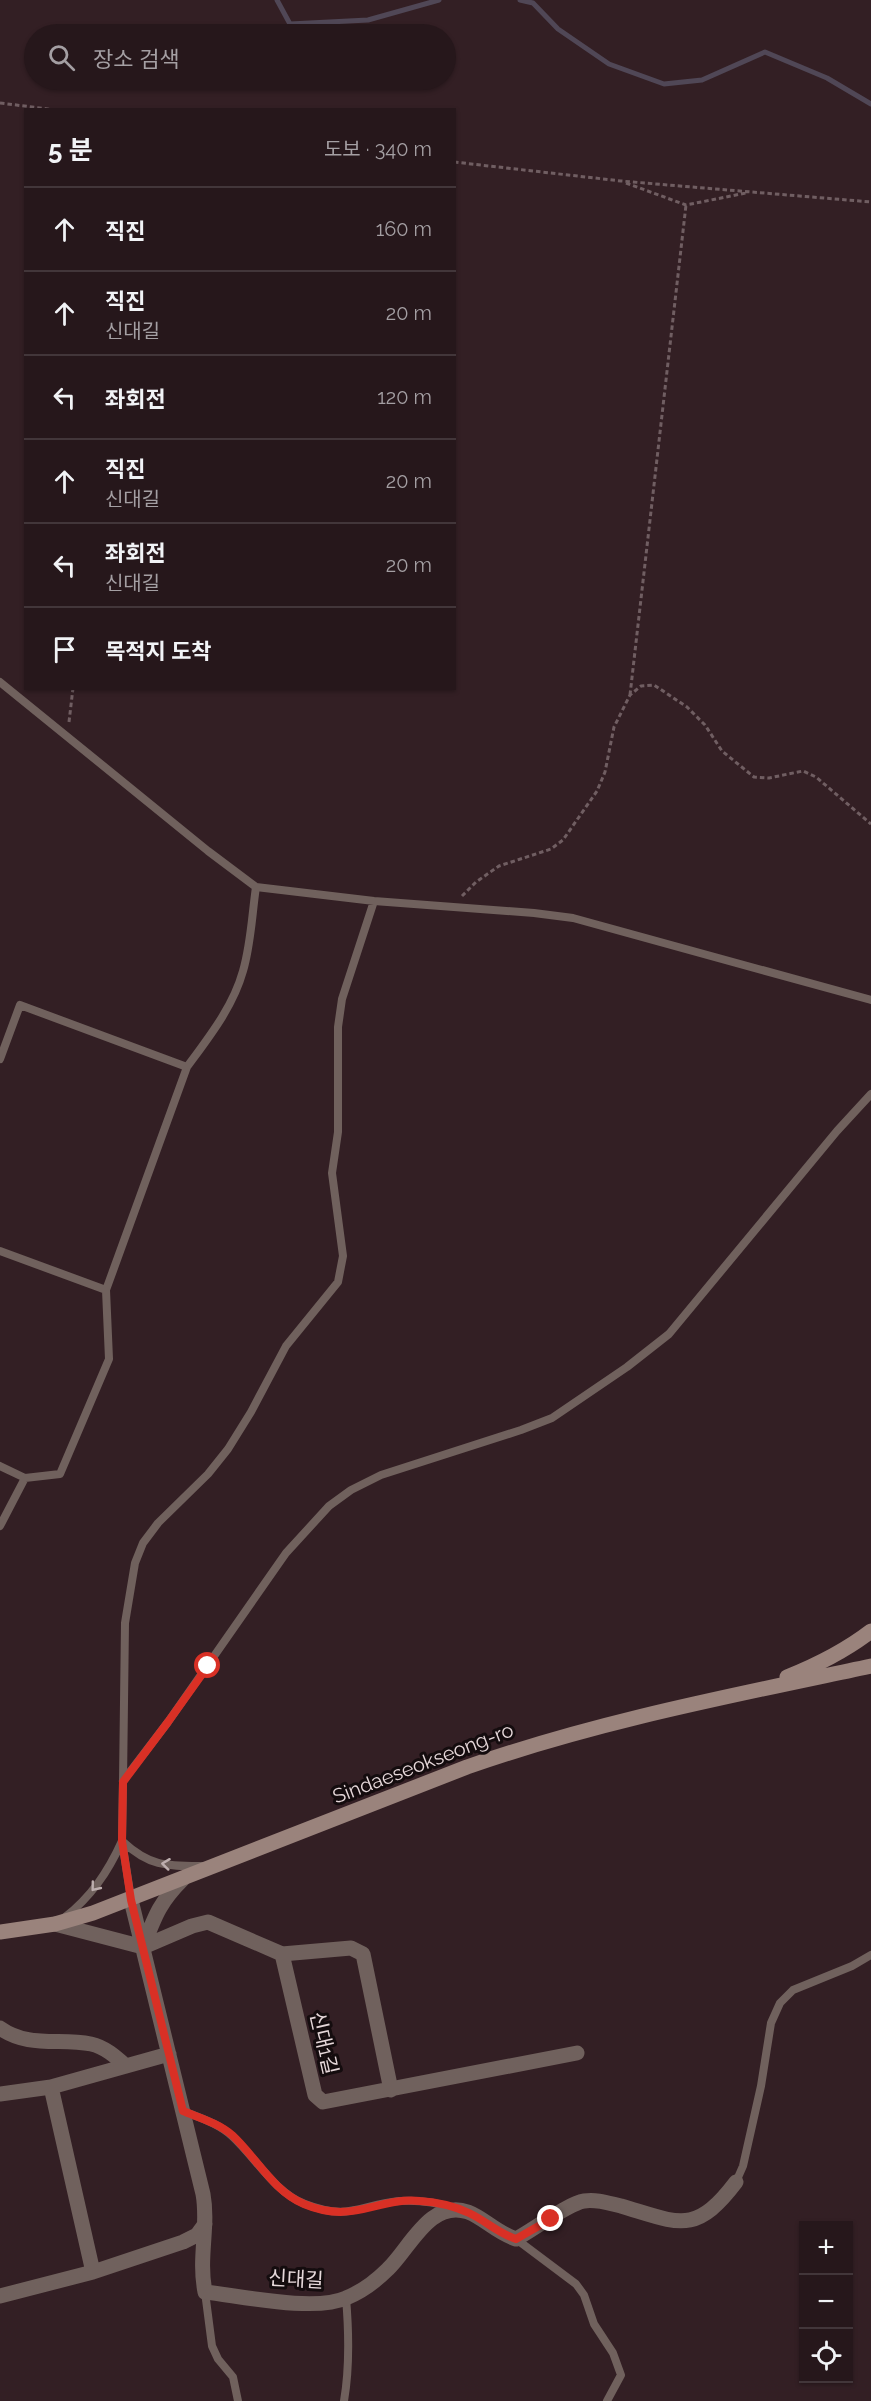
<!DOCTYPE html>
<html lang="ko">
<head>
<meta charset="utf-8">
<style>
  body { margin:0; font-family:Raleway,"Noto Sans KR",sans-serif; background:#322428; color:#f1f3f6 }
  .controls { position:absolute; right:18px; bottom:18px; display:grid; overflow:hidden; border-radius:0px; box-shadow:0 2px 4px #0004 }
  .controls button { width:54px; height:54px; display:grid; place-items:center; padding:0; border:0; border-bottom:2px solid #42363a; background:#26171b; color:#f1f3f6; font:30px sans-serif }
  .stop { position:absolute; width:18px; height:18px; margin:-14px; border:4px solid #d93025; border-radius:50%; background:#fff }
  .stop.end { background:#d93025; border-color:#fff; box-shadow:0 2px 6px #0008 }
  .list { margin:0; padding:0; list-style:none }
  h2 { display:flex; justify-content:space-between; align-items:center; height:78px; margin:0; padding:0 24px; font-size:26px }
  h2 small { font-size:20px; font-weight:400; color:#a49fa3 }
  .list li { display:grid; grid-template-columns:39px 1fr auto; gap:18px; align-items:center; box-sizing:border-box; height:84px; padding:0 24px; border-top:2px solid #42363a }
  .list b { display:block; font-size:22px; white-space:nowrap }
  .list p { margin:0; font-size:20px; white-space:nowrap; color:#a49fa3 }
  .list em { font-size:20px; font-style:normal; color:#a49fa3 }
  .icon { flex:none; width:33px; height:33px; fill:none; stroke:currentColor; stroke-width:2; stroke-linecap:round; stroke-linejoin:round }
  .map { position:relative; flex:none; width:871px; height:2401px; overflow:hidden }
  .search { position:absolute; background:#26171b; box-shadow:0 2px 4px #0004; left:24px; top:24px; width:432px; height:66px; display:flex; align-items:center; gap:15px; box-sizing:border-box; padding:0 21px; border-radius:33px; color:#a49fa3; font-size:22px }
  .panel { position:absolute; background:#26171b; box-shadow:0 2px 4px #0004; left:24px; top:108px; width:432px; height:582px; border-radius:0px }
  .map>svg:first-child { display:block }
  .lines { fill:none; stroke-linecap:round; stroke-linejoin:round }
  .stream { stroke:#504756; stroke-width:5 }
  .path { stroke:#705e62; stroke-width:3; stroke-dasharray:4.5 3; stroke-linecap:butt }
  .lane { stroke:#70615d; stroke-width:8 }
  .street { stroke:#70615d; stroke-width:15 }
  .secondary { stroke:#9a837c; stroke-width:15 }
  .oneway { stroke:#bdaeae }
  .route { stroke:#d93025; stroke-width:8 }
  .labels { text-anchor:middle; stroke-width:6; stroke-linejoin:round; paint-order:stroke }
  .street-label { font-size:20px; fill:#e6d8da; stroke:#140c0e }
</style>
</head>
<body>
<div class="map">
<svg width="871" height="2401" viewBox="0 0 871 2401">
  <rect width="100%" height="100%" fill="#331f24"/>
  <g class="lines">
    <!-- stream -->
    <path class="stream" d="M277,0L290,24L368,20L439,0
      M520,0L533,3L558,29L609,64L664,84L702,80L765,52L827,78L871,104"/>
    <!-- path -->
    <path class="path" d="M0,103L56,110
      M454,162L621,181L871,202
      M626,183L686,205L746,193
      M630,695L686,205
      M69,722L73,688
      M462,896L476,882L499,866L551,849L563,840L597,791L605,772L614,727L630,695L641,686L654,685L687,707L705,725L722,751L754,777L769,778L803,771L816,777L871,824"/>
    <!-- lane -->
    <path class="lane" d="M0,682L208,851L256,887L374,901L534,913L573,918L871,1000
      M0,1059L20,1005L187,1067C209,1037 233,1007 243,971C251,944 252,914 256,887
      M0,1251L106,1290
      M0,1466L25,1478L60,1474L109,1359L106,1290L187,1067
      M0,1526L25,1478
      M123,1781L168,1722L286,1553L329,1506L351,1490L381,1475L521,1430L552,1418L627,1367L669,1334L837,1131L871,1094
      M131,1898L122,1841L123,1781L125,1623L135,1563L143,1543L158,1523L208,1474L228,1449L251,1412L286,1346L338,1282L343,1256L332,1173L338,1132V1027L342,999L374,901
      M64,1918C91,1897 108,1872 122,1841C150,1867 167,1866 203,1866
      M183,2111C200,2118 218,2123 232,2136C256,2158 274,2192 305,2204C349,2221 359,2205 399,2201C417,2200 436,2202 453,2208
      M736,2182L743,2166L761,2086L771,2023L780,2003L793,1990L852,1966L871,1955
      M516,2239L576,2284L584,2295L594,2324L613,2353L621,2375L607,2401
      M205,2292L212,2346L218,2359L233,2377L238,2401
      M344,2401C350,2366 349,2333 346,2298"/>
    <!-- street -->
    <path class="street" d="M131,1900L203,2194C209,2227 198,2257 205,2292C241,2296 315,2312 346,2298C361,2292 377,2280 388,2269C410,2248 430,2199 468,2212C484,2218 497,2233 516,2239C533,2230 569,2203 584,2201C597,2199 608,2203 621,2206C679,2223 695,2236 736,2182
      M55,1924L143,1947
      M143,1947L192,1926L208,1922L282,1954L315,2095L323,2102L577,2053
      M143,1947C155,1916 159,1903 183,1879
      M282,1954L351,1948L363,1954L391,2090
      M0,2028C28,2048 59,2038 91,2044C105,2047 116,2057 126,2066L169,2054
      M51,2087L93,2272
      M0,2094L51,2087L126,2066
      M0,2296L93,2272L183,2242L197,2235L205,2224"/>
    <!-- secondary -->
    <path class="secondary" d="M787,1677C817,1665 845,1651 871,1631
      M0,1932L55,1924L93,1913L467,1767C598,1721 735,1695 871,1666"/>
  </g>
  <!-- one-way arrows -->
  <defs><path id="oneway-chevron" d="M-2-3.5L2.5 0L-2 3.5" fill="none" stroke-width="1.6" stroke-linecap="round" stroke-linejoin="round" transform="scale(1.5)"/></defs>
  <g class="oneway">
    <use href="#oneway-chevron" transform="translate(166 1864) rotate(-173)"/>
    <use href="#oneway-chevron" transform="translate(95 1887) rotate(129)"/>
  </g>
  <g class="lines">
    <!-- route -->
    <path class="route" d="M208,1666L168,1722L123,1782L122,1841L131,1900L183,2111C200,2118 218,2123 232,2135C256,2157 273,2191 304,2204C354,2225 376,2197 420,2201C436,2202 454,2206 469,2213C486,2221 498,2233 516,2239L551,2219"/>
  </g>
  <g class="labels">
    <!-- street labels -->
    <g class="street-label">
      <text transform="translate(423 1763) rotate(-21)" y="7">Sindaeseokseong-ro</text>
      <text transform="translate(324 2043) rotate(77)" y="7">신대1길</text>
      <text transform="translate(296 2279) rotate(3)" y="7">신대길</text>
    </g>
  </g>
</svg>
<div class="controls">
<button>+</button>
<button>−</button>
<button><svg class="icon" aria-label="locate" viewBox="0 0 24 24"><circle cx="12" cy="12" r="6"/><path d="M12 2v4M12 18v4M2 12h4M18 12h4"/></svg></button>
</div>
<div class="stop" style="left:208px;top:1666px"></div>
<div class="stop end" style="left:551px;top:2219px"></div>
<div class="search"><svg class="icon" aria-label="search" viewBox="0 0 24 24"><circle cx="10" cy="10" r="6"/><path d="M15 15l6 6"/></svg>장소 검색</div>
<section class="panel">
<h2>5 분<small>도보 · 340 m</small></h2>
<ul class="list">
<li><svg class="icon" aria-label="ahead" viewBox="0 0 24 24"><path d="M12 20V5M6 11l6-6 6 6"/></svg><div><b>직진</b></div><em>160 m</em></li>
<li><svg class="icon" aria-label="ahead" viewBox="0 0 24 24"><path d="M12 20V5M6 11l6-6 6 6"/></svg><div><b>직진</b><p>신대길</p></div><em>20 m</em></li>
<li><svg class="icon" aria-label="left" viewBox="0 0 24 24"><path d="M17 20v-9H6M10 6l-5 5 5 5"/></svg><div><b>좌회전</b></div><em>120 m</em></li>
<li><svg class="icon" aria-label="ahead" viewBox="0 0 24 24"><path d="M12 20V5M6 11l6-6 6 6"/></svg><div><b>직진</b><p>신대길</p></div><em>20 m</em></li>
<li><svg class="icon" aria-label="left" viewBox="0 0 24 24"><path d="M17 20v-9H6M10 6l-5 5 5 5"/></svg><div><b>좌회전</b><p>신대길</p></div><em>20 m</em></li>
<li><svg class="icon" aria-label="arrive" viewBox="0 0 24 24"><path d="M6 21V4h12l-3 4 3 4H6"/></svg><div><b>목적지 도착</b></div></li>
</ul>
</section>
</div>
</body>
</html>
